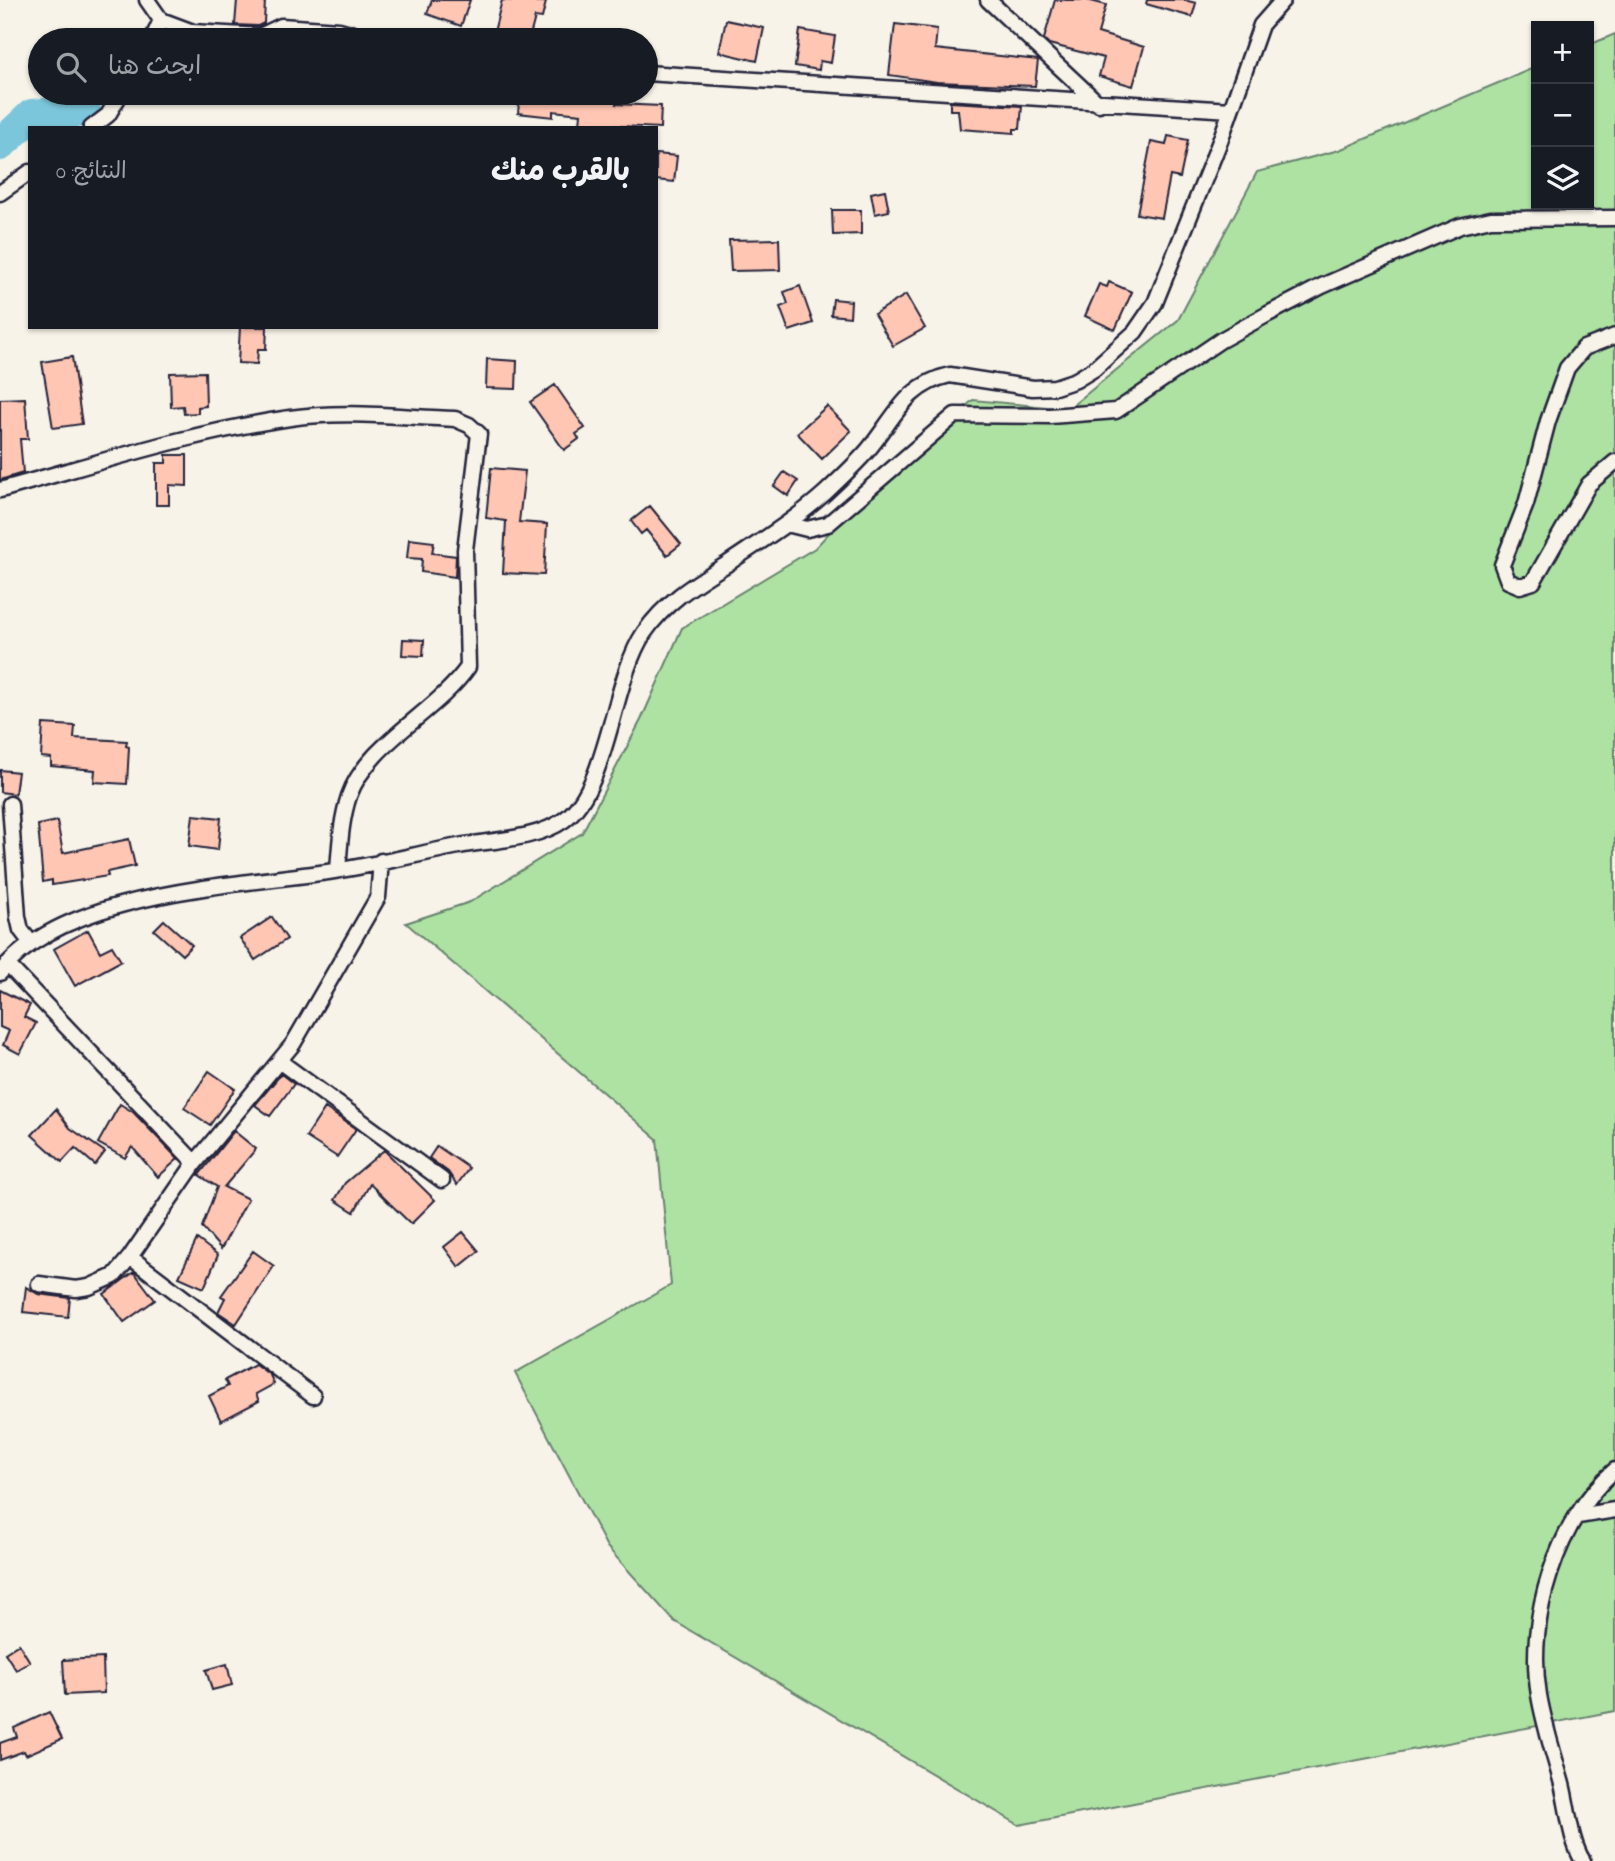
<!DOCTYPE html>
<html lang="ar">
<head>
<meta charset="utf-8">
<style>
  body { margin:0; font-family:"Indie Flower","Playpen Sans Arabic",sans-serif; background:#20242c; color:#f1f3f6; direction:rtl }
  .controls { position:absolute; right:21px; top:21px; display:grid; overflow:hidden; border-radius:0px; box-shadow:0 2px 5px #0004 }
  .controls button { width:63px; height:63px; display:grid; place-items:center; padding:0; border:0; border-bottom:2px solid #363941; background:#171b24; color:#f1f3f6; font:35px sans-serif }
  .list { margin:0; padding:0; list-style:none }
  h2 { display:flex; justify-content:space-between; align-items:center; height:91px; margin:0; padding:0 28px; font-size:30px }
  h2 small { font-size:23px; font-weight:400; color:#9ea1a6 }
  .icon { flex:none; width:38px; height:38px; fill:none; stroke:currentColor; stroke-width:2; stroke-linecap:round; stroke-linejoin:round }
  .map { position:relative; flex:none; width:1615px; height:1861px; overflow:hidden; direction:ltr }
  .search { position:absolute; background:#171b24; box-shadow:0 2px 5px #0004; left:28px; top:28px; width:630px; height:77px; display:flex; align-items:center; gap:18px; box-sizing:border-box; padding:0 24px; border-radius:38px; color:#9ea1a6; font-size:26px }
  .panel { position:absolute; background:#171b24; box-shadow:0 2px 5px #0004; left:28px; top:126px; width:630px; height:203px; border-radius:0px; direction:rtl }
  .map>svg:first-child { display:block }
  .green { fill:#aee2a3; stroke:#68826f; stroke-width:2 }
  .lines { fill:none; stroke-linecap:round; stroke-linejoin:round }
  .river { stroke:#7bc6db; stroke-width:32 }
  .building { fill:#ffc6b3; stroke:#22223b; stroke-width:2 }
  .street-casing { stroke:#22223b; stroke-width:19 }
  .street { stroke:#f7f3e8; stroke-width:14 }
</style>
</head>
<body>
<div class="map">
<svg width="1615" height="1861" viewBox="0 0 1615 1861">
  <rect width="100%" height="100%" fill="#f7f3e8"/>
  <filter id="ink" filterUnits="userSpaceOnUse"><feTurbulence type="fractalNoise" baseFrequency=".0143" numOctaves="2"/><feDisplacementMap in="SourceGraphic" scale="14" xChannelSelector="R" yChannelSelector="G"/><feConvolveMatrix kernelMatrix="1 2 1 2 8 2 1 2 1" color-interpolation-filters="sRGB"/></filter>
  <g filter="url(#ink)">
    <!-- green -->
    <path class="green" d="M1615,34V1711L1019,1825L674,1621L607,1547L515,1373L671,1285L657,1139L406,923L470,902L582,833L641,720L682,628L815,548L869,490L973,400L1068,409L1178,320L1257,172L1339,150L1536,67V205H1589V45Z"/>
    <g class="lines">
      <!-- river -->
      <path class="river" d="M0,145L32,115L85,111"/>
    </g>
    <!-- building -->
    <path class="building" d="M237,0H265L264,23L258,26L235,25Z
      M432,0H470L461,26L427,14Z
      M502,0L546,2L542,18L535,17L529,40H492Z
      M1055,0H1087L1106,5L1098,33L1144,47L1133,86L1099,76L1104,58L1049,44L1044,39Z
      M1147,0H1184L1196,3L1192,17L1146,4Z
      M726,20L764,28L757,61L719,52Z
      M895,24L937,29L935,49L1038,60L1035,86L937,82L889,75Z
      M800,30L835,36L831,63L820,61L819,70L795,66Z
      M520,93H576L617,98L616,104L661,106L660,128L580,124L581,114L553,111V117L518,113Z
      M950,102L1022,106L1020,129H1014V133L960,129L958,110H950Z
      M1168,136L1188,140L1180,178L1170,176L1162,218L1137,214L1151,142L1166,145Z
      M656,154L677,156L674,182L656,180Z
      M885,190L889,211L875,214L871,193Z
      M832,210H861V234L833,235Z
      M779,239L780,270L731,271L729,240Z
      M1109,282L1132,292L1115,330L1085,316L1099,284L1107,287Z
      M800,286L813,323L789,331L780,307L788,304L784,292Z
      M906,295L925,328L893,346L874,314Z
      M833,299L851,301L850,317L831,315Z
      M240,327H267L266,349H258L257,364L238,363Z
      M72,357L82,424L53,428L42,362Z
      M487,359L517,361L516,389L486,388Z
      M205,372L206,406L198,407V413L184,414L183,406L171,407L170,373Z
      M555,385L585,428L576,434L579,439L564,450L530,402Z
      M25,398L28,439H20L23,473L0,480V399Z
      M827,406L851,431L822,459L797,433Z
      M166,455H187V486L169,485V505H156V463H166Z
      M491,468L525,471L519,522L547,524L544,575L503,573L506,521L486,518Z
      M784,472L798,481L788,496L774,486Z
      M650,506L681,544L667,555L646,530L641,534L631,521Z
      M409,539L434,542L432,553L456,556L455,577L421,572L422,559L407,558Z
      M403,639L424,640L423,656L402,655Z
      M43,724L75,726L74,738L127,741L126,746L129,747L127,784L94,782L95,770L51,766V758L41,757Z
      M0,770L18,772L15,794L0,792Z
      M193,815L221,818L218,850L189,846Z
      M57,821L63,853L129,839L135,866L107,872L108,876L52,885V880L43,882L38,825Z
      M272,917L287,939L255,960L240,938Z
      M164,920L192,945L182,955L154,930Z
      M88,930L100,952L112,946L121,961L75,986L54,949Z
      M0,990L30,1005L24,1017L36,1023L20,1054L3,1045L9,1031L0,1027Z
      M209,1071L235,1089L210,1125L184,1108Z
      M281,1074L294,1084L270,1116L255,1105Z
      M120,1104L133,1112L178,1159L158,1177L132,1147L125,1158L98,1143Z
      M325,1108L356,1129L337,1157L306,1137Z
      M56,1109L70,1128L105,1152L95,1165L75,1148L62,1162L32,1135Z
      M234,1131L256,1149L224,1187L248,1199L221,1249L202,1227L217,1187L199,1175Z
      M437,1146L469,1168L457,1185L448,1172L429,1158Z
      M384,1150L435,1200L411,1224L370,1184L354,1212L335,1200L345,1183Z
      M463,1232L479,1251L459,1267L444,1247Z
      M197,1239L218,1255L204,1288L179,1277Z
      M253,1251L274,1266L236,1324L218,1312L225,1298L221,1296Z
      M134,1272L155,1300L124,1322L104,1294Z
      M26,1287L38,1294L70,1298L68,1317L23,1312Z
      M255,1364L270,1375L274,1384L256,1394L259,1401L221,1421L209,1396L228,1386L225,1380Z
      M19,1644L30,1662L16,1670L5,1653Z
      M103,1658L104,1693L65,1695L63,1660Z
      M227,1664L232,1685L212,1690L206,1670Z
      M49,1712L62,1739L26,1755L24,1751L0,1760V1743L17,1737L14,1728Z"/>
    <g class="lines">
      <defs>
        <path id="street" d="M147,0L161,20L193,32L260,36L281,26L339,30L375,40
          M988,0L1099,104
          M152,40L161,20
          M646,73L1231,110
          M91,128L108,115L121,93
          M0,193L30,172
          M1615,336L1584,348L1567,368L1548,421L1526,504L1502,565L1508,581L1520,586L1533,582L1589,484L1615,462
          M0,490C95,464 192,432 290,418C344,410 400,417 455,419L469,425L479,434L465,550L468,667C437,712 367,744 349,796C341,820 340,845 338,870
          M787,524L807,529L828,524L955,415L1050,416L1116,411L1221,340L1268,314L1322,286L1460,226L1491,219L1615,218
          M10,804L18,917L21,930L31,943
          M7,964L195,1163
          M0,973C63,891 237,886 334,871C376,865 417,854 459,846C491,840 536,840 564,820C609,787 612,681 644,633C666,601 695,584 727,564C761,541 795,520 825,493C840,479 855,465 868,450C895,418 905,385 950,375L1033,388L1055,387L1076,380L1094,369L1135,332L1155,303L1220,141L1261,25L1283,0
          M279,1061L442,1180
          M130,1257L313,1396
          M39,1284L76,1289L89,1287L114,1276L130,1257L195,1163L293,1044L378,897L381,861
          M1578,1516L1615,1510
          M1583,1861C1570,1841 1568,1807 1562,1784C1554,1755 1544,1725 1539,1695C1526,1620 1556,1521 1615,1470"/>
      </defs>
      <!-- street casing -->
      <use href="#street" class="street-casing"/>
      <!-- street -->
      <use href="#street" class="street"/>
    </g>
  </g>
</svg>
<div class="controls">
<button>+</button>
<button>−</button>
<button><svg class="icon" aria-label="layers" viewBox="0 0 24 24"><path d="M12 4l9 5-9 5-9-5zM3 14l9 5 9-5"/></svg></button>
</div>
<div class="search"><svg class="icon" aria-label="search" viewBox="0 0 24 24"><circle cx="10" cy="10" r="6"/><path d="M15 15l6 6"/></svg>ابحث هنا</div>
<section class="panel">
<h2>بالقرب منك<small>النتائج: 0</small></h2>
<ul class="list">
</ul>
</section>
</div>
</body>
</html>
